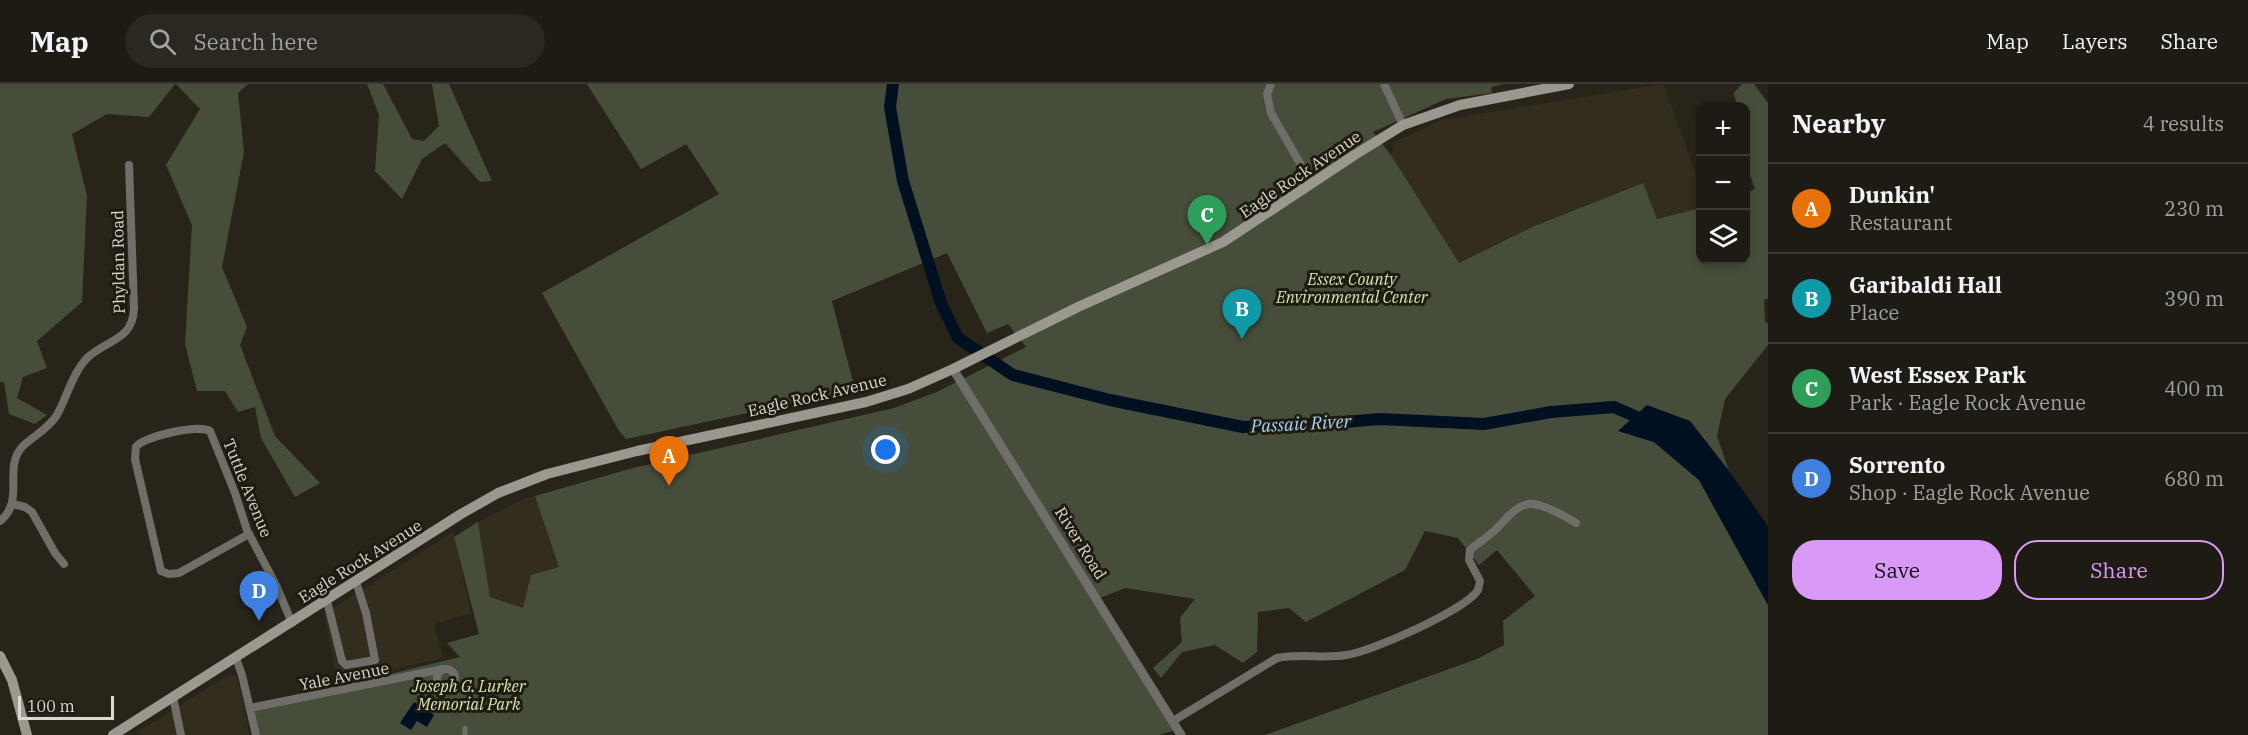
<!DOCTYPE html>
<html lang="en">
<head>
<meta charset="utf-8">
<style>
  body { margin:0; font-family:"IBM Plex Serif",serif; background:#2b2822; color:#f1f3f6 }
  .controls { position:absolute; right:18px; top:18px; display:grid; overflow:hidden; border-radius:12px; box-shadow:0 3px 9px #0003 }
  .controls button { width:54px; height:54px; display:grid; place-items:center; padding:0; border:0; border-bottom:2px solid #3c3934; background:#1e1b14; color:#f1f3f6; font:30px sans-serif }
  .scale { position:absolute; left:18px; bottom:15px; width:96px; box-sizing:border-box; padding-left:6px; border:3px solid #dbd8d2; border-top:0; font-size:16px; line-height:21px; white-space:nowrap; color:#dbd8d2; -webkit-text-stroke:4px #1f1b11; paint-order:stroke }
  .you { position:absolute; left:886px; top:366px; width:21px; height:21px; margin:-15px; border:4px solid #fff; border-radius:50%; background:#1a73e8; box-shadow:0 0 0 9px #1a73e833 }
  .badge { display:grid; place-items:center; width:39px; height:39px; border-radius:50%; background:#d99af7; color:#fff; font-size:20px; font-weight:700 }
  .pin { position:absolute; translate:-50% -50px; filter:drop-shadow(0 2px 3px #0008) }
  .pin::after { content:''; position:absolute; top:32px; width:21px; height:18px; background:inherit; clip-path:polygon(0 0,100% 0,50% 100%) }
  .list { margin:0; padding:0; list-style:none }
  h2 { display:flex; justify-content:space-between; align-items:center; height:78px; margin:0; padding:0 24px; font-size:26px }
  h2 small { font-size:20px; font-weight:400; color:#a1a1a0 }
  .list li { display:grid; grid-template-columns:39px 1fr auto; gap:18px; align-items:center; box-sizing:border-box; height:90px; padding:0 24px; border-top:2px solid #3c3934 }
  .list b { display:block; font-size:22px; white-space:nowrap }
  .list p { margin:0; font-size:20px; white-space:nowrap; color:#a1a1a0 }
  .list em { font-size:20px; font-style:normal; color:#a1a1a0 }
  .actions { display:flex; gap:12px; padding:18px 24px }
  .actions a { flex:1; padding:14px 0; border:2px solid #d99af7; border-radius:24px; text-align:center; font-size:21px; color:#d99af7 }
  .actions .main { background:#d99af7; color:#111 }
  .icon { flex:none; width:33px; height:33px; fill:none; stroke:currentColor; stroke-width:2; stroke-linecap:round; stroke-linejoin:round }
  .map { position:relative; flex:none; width:1768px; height:651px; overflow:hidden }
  header { display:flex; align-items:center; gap:36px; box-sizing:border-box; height:84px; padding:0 30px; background:#1e1b14; border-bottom:2px solid #3c3934 }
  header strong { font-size:28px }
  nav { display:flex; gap:33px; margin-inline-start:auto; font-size:21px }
  .search { width:420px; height:54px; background:#2b2822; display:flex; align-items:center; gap:15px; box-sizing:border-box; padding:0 21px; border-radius:33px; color:#a1a1a0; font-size:22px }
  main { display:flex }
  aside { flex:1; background:#1e1b14 }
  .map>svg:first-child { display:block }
  .built { fill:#332d1d }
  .green { fill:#464e3b }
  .water { fill:#001021 }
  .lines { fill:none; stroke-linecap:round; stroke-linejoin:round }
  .river { stroke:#001021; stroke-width:12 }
  .pedestrian { stroke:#706e69; stroke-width:5 }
  .minor { stroke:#706e69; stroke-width:8 }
  .tertiary { stroke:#706e69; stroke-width:9 }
  .secondary { stroke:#9b9890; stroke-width:10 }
  .labels { text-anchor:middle; stroke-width:6; stroke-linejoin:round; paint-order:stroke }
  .street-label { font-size:16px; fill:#dbd8d2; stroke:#1f1b11 }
  .park-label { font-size:16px; font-style:italic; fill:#d2e8b2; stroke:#1f1b11 }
  .water-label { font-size:18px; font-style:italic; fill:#a4d3fc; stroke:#1f1b11 }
</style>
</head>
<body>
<header>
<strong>Map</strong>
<div class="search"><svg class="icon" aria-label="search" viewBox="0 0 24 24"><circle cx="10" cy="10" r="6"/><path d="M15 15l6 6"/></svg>Search here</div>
<nav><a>Map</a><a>Layers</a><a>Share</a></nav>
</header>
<main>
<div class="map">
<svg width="1768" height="651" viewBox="0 0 1768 651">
  <rect width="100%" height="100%" fill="#28241a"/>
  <!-- built -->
  <path class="built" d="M1663,0L1700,100V124L1657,135L1642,99L1532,143L1459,179L1391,71L1395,58L1442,36Z
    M535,412L559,483L523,525L490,513L478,438L521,416Z
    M453,448L471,529L434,540L443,574L338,598L324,530Z
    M228,591L237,593L250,651H141L139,647Z"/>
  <!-- green -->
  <path class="green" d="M0,0H175L149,33L107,30L72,50L87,112L82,218L37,257L47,284L23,293L17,314L47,331L35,340L9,330L4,298H0Z
    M176,0H248L238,9L244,68L222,183L247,243L240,261L275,352L320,399L295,413L261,354L255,323L238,328L225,307H197L185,260L192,141L166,81L200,25Z
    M367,0H383L412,55L424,57L439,42L432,0H449L492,97L480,98L445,59L422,75L402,115L375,87L379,31Z
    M587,0H1504L1491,3L1492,9L1446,15L1373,48L1391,71L1459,179L1532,143L1643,99L1657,135L1700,124V176H1746V109L1755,105L1746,80V22H1737L1734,9L1742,0H1754L1768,19V214L1764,216L1765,237L1768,240V261L1725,315L1717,352L1729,387L1690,337L1619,347L1654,358L1699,396L1768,521V651H1265L1477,575L1504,561L1503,537L1535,512L1497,466L1479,481L1458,454L1425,447L1405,486L1306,538L1289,524L1258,528L1257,568L1243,579L1215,561L1182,568L1161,594L1153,584L1182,558L1180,534L1195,515L1125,504L1100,514L1180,645L1158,651H254L250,624L460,573L447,559L479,550L454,453L478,438L490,513L523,524L531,491L559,483L535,412L633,384L894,324L937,308L1026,263L1008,240L987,249L947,169L832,217L855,306L626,355L619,347L542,209L719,110L686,60L641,85Z"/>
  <!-- water -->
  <path class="water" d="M1647,321L1690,337L1729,387L1768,442V521L1699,396L1654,358L1618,347Z
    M414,618L434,631L427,643L417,637L411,646L400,639Z"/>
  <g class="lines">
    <!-- river -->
    <path class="river" d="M893,0L890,23L903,97L941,219L958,254L1013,291L1110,316L1243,343L1321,340L1380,335L1484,340L1551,328L1614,323L1648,338"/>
    <!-- pedestrian -->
    <path class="pedestrian" d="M465,651V644"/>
    <!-- minor -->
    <path class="minor" d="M1271,0L1267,10L1271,29L1312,100
      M1384,0L1403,41
      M13,420L25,423L32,428L55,469L64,480
      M0,437C26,417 2,383 23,362C35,351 48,345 57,331C67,313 72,290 87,274C107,255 133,257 134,224L129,81
      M249,450L179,489L169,490L161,487L135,375L136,363C145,352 198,340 210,347L235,409L247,446L276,501L292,539
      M327,517L342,577L346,581L375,576L366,529L356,498
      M236,574L242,591L256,651
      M437 594a9 9 0 1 1 18 0a9 9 0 1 1-18 0Z
      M173,613L181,651
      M250,624L443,585
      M1173,637L1277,574C1300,569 1323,575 1346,571C1370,568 1466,526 1478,506C1478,505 1480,499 1480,497L1469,476L1470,466C1478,459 1488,453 1496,445C1506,436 1517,418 1534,420C1549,423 1563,431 1576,439"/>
    <!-- tertiary -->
    <path class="tertiary" d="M953,285L1181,651"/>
    <!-- secondary -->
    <path class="secondary" d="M0,572L12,596L27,651
      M113,651L461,430L498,409L547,390L637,367L866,318L908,305L953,285L1078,223L1223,158L1356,70L1403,41L1460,21L1569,0"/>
  </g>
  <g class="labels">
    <!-- street labels -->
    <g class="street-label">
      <text transform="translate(1300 90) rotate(-34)" y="6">Eagle Rock Avenue</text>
      <text transform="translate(118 178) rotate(-91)" y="6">Phyldan Road</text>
      <text transform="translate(817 311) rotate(-13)" y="6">Eagle Rock Avenue</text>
      <text transform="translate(248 404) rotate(68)" y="6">Tuttle Avenue</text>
      <text transform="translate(1081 459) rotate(58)" y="6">River Road</text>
      <text transform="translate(360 477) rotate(-32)" y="6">Eagle Rock Avenue</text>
      <text transform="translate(344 592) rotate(-11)" y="6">Yale Avenue</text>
    </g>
    <!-- park labels -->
    <g class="park-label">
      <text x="1352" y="201">Essex County<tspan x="1352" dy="18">Environmental Center</tspan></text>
      <text x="469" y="608">Joseph G. Lurker<tspan x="469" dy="18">Memorial Park</tspan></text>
    </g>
    <!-- water labels -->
    <g class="water-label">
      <text transform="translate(1301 340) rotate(-3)" y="6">Passaic River</text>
    </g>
  </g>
</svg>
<div class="controls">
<button>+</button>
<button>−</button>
<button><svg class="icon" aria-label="layers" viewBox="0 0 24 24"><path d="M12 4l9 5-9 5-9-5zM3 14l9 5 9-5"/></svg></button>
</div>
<div class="scale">100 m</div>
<div class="you"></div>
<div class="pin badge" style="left:669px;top:402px;background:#e8710a">A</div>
<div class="pin badge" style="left:1242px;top:255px;background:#0f9aa8">B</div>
<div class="pin badge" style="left:1207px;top:161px;background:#2e9e5b">C</div>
<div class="pin badge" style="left:259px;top:537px;background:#3f7fe0">D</div>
</div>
<aside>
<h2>Nearby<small>4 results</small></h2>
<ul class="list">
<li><span class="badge" style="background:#e8710a">A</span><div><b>Dunkin'</b><p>Restaurant</p></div><em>230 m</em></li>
<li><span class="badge" style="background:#0f9aa8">B</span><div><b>Garibaldi Hall</b><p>Place</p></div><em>390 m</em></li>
<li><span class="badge" style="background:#2e9e5b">C</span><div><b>West Essex Park</b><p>Park · Eagle Rock Avenue</p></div><em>400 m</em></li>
<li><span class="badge" style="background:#3f7fe0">D</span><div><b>Sorrento</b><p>Shop · Eagle Rock Avenue</p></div><em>680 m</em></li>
</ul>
<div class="actions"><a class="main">Save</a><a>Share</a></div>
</aside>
</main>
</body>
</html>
